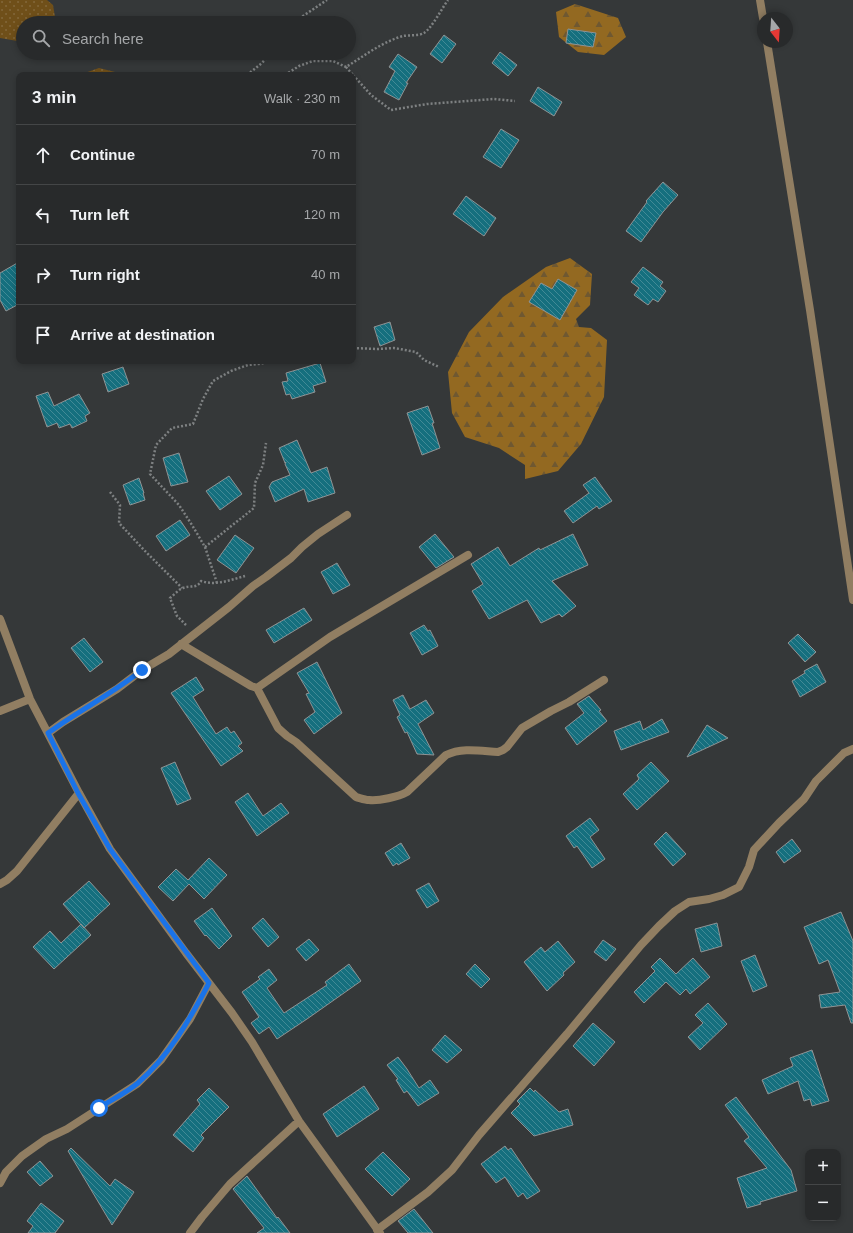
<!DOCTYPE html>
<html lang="en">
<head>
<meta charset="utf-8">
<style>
  body { margin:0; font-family:Arial,sans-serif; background:#343637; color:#f1f3f6 }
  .controls { position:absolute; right:12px; bottom:12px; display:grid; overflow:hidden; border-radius:8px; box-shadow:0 2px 6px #0003 }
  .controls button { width:36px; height:36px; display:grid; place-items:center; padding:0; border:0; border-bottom:1px solid #444647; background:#282a2b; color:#f1f3f6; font:20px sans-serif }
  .compass { position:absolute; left:757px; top:12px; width:36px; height:36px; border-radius:50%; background:#282a2b; box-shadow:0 2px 6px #0003; rotate:163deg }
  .stop { position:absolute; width:12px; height:12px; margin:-9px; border:3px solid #1a73e8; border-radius:50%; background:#fff }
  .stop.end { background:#1a73e8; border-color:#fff; box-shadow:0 1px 4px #0008 }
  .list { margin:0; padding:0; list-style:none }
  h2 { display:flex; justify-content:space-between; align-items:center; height:52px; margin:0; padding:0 16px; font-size:17px }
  h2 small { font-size:13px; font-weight:400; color:#a5a7a9 }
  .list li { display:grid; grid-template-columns:26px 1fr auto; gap:12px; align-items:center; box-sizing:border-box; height:60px; padding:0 16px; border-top:1px solid #444647 }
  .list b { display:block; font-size:15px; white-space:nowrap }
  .list em { font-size:13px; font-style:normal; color:#a5a7a9 }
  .icon { flex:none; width:22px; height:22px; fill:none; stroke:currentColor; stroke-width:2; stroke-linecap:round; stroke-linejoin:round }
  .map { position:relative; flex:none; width:853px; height:1233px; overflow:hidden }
  .search { position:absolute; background:#282a2b; box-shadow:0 2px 6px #0003; left:16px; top:16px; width:340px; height:44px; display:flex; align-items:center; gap:10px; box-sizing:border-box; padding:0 14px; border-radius:22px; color:#a5a7a9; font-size:15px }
  .panel { position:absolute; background:#282a2b; box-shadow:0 2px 6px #0003; left:16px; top:72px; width:340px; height:292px; border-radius:8px }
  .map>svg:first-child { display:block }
  .green { fill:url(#green-dots) }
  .forest { fill:url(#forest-firs) }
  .building { fill:url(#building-back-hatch); stroke:#8f9394 }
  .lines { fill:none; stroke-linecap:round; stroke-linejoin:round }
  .path { stroke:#7e8182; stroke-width:2.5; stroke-dasharray:2 2; stroke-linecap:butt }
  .minor { stroke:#917e62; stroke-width:8 }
  .route { stroke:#1a73e8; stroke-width:5 }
</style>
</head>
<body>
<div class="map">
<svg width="853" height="1233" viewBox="0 0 853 1233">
  <defs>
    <pattern id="green-dots" width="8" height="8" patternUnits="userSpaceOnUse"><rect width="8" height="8" fill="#6f4f19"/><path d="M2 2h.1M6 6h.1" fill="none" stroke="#83683a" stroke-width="1.8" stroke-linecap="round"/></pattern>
    <pattern id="forest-firs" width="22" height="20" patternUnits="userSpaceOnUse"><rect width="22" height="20" fill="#936921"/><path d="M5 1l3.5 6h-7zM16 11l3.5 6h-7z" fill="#6f5831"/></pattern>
    <pattern id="building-back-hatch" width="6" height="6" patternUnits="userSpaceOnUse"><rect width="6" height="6" fill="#156f7e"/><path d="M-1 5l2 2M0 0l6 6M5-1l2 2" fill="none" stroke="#428a96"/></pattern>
  </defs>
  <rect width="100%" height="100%" fill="#353839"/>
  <!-- green -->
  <path class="green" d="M0,0H47L53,5L56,23H23V42L0,38Z
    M99,68L119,73L120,75H79Z"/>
  <!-- forest -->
  <path class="forest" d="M575,4L618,18L626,37L604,55L578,52L559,37L556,12Z
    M570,258L592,274L590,305L576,319L579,327L591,328L607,340L604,397L581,444L558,471L525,479V465L499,448L465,437L452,413L448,372L469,332L503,297L546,267Z"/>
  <!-- building -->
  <path class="building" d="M568,29L596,33L593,47L566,43Z
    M444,35L456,44L442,63L430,54Z
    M500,52L517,65L508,76L492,63Z
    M398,54L417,67L406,83H408L399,100L384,92L395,71L389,67Z
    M538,87L562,102L554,116L530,101Z
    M501,129L519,140L501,168L483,157Z
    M663,182L678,195L663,212L641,242L626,231L647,202L646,201Z
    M466,196L496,218L484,236L453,214Z
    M19,262V304L6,311L0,300V273Z
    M643,267L663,282L660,286L666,291L658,302L653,299L648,305L634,295L639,288L631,282Z
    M558,279L577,290L560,320L529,302L541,283L552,289Z
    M390,322L395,340L380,346L374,327Z
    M320,363L326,382L313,386L315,392L292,399L290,394L286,395L282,382L288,381L286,373Z
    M123,367L129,384L108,392L102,374Z
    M48,392L54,406L79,394L90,413L85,416L87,421L72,428L70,424L59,428L57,423L47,427L36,396Z
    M428,406L434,423H432L440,448L422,455L407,413Z
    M297,440L311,473L327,467L335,493L308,502L304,489L275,502L269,487L272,482L290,475L285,464L286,462L285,463L279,448Z
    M179,453L188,482L171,486L163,458Z
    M229,476L242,494L220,510L206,491Z
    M595,477L612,501L599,509L597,506L573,523L564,511L589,493L583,485Z
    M139,478L144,493H143L145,500L130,505L123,485Z
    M180,520L190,535L166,551L156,536Z
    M435,534L454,557L436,568L419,547Z
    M573,534L588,565L552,581L576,606L562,617L559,614L541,623L527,600L489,619L472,591L483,584L471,564L498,547L510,566L539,548L540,550Z
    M235,535L254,548L236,573L217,560Z
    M337,563L350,585L333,594L321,572Z
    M304,608L312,620L274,643L266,630Z
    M424,625L428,631L430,630L438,646L422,655L410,633Z
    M798,634L816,652L805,662L788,643Z
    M84,638L103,662L90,672L71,648Z
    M317,662L342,713L314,734L304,720L315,712L306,694L309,693L297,673Z
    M817,664L826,682L800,697L792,681L805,673L804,671Z
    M196,677L204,690L193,697L216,734L227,727L231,733L234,731L242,743L238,746L243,751L221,766L171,693Z
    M403,695L410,709L426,700L434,713L418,724L434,755L417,754L407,732L405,733L397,717L400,715L393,700Z
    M589,696L601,710L599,711L607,721L577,745L565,728L584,713L577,704Z
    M662,719L669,732L621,750L614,731L640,721L643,730Z
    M707,725L728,738L687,757Z
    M175,762L191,799L177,805L161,768Z
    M651,762L669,781L637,810L623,794L639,779L637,775Z
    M248,793L263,816L281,803L289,813L257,836L235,802Z
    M590,818L599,830L590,837L605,859L592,868L577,846L574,848L566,836Z
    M666,832L686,854L673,866L654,844Z
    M792,839L801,851L784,863L776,852Z
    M401,843L410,858L398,865L397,863L393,866L385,853Z
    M209,858L227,875L204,899L189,884L173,901L158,887L176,869L188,880Z
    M89,881L110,904L84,928L63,904Z
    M429,883L439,901L427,908L416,890Z
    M212,908L232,936L219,949L206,935L205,936L194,921Z
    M841,912L853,941V1023H851L845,1005L821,1008L819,995L840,992L828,960L819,964L804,927Z
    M263,918L279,937L268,947L252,928Z
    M717,923L722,946L701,952L695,929Z
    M81,924L91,935L54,969L33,947L50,931L61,943Z
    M309,939L319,950L306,961L296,949Z
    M603,940L616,949L606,961L594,952Z
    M558,941L575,962L563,973L564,975L547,991L524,962L541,947L545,952Z
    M755,955L767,986L753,992L741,961Z
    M660,958L676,974L693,958L710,977L690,994L686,989L680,995L666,982L644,1003L634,992L655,971L651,967Z
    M349,964L361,981L307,1019L277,1039L269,1027L259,1034L251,1023L259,1017L242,992L260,979L258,977L269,969L277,980L267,988L284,1013L327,985L325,982Z
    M475,964L490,979L481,988L466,974Z
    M708,1003L727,1024L700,1050L688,1037L703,1023L695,1015Z
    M593,1023L615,1042L594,1066L573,1046Z
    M445,1035L462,1050L447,1063L432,1050Z
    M812,1050L829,1101L812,1106L810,1099L804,1101L798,1081L768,1094L762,1080L793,1066L790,1058Z
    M398,1057L407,1069L419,1088L430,1080L439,1093L418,1106L407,1091L404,1093L396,1080L398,1079L387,1065Z
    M364,1086L379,1109L337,1137L323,1114Z
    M209,1088L229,1107L201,1135L204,1138L193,1152L173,1135L200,1104L197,1100Z
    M530,1088L534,1092L535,1090L559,1112L568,1109L573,1125L534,1136L511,1113L520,1104L517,1101Z
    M736,1097L791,1170L797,1191L760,1202L761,1204L747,1208L737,1178L767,1168L744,1141L749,1137L725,1105Z
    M505,1146L508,1150L511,1148L540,1191L527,1199L523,1193L518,1197L505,1177L496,1183L481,1164Z
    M71,1148L110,1186L115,1179L134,1192L112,1225L68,1151Z
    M383,1152L410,1179L392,1196L365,1169Z
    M40,1161L53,1176L40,1186L27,1172Z
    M247,1176L277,1218L278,1217L290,1233H257L264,1228L233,1189Z
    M41,1203L64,1221L55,1233H28L33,1226L27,1221Z
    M414,1209L433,1233H408L398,1221Z"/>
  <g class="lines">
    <!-- path -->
    <path class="path" d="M298,23L303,16L327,0
      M346,67L353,75
      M247,75L262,63L271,53
      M285,75L299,66L313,61H333L346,67C364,56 382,42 403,36C409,35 419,36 424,33C432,28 442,8 448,0
      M353,75L371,95L391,110L427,104L494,99L515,101
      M353,348L377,349L394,348L416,352L424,360L439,367
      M110,492L120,505L119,523L144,550L182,588
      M205,547L254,508L255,483L263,465L266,443
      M217,583L205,547L192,525L179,505L150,474L156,445L172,428L193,424L203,399L213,381L231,371L248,365L259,364L274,361
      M186,625L177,616L170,598C174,595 179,589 183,588C191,585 197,589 201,581C216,586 230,580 245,576"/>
    <!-- minor -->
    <path class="minor" d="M760,0L763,18
      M767,42L810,310L853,600
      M0,619L30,699L79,793L110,849L186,953L232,1013L252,1042L299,1121L380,1233
      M181,644L251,686L257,688L278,728L287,736L296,742L356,797C360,798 365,800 369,800C379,801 398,797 407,792L446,755C462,747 481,751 498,752L503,750L507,747L522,728L551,711L569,702L604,680
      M257,688L330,637L468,555
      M0,711L30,699
      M48,733L63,722L117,689L142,670L169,654L229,607L253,586L266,577L291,558L302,547L318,534L347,515
      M0,884L7,880L17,871L79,793
      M0,1183L6,1172L22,1156L46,1139L67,1129L137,1084L161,1060L190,1019L209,983
      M377,1230L428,1192L452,1170L479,1135L567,1034L641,945L659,926L675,911L689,902L709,899L723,895L739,887L749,867L754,850L779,823L804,799L816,781L844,753L853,749
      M190,1233L202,1217L230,1184L299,1121"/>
  </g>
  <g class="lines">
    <!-- route -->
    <path class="route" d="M99,1108C111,1100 126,1093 138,1083C169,1056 190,1019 209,983L110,849L78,793L48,733C78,711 112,694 142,670"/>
  </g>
</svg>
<div class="controls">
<button>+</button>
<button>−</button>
</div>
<svg class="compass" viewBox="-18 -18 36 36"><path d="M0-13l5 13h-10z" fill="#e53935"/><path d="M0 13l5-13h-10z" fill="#a5a7a9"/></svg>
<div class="stop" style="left:99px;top:1108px"></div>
<div class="stop end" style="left:142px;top:670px"></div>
<div class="search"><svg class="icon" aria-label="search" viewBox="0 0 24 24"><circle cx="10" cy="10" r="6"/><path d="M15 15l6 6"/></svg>Search here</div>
<section class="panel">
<h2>3 min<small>Walk · 230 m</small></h2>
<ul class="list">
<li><svg class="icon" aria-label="ahead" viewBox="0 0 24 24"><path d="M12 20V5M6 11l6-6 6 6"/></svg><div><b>Continue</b></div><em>70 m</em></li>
<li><svg class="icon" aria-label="left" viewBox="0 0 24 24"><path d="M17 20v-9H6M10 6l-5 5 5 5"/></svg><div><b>Turn left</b></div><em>120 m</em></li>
<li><svg class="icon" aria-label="right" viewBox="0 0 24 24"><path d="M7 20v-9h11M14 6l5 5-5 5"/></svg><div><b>Turn right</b></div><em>40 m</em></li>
<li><svg class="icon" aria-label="arrive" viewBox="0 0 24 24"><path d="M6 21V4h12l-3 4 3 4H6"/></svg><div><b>Arrive at destination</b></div></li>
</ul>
</section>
</div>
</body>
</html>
